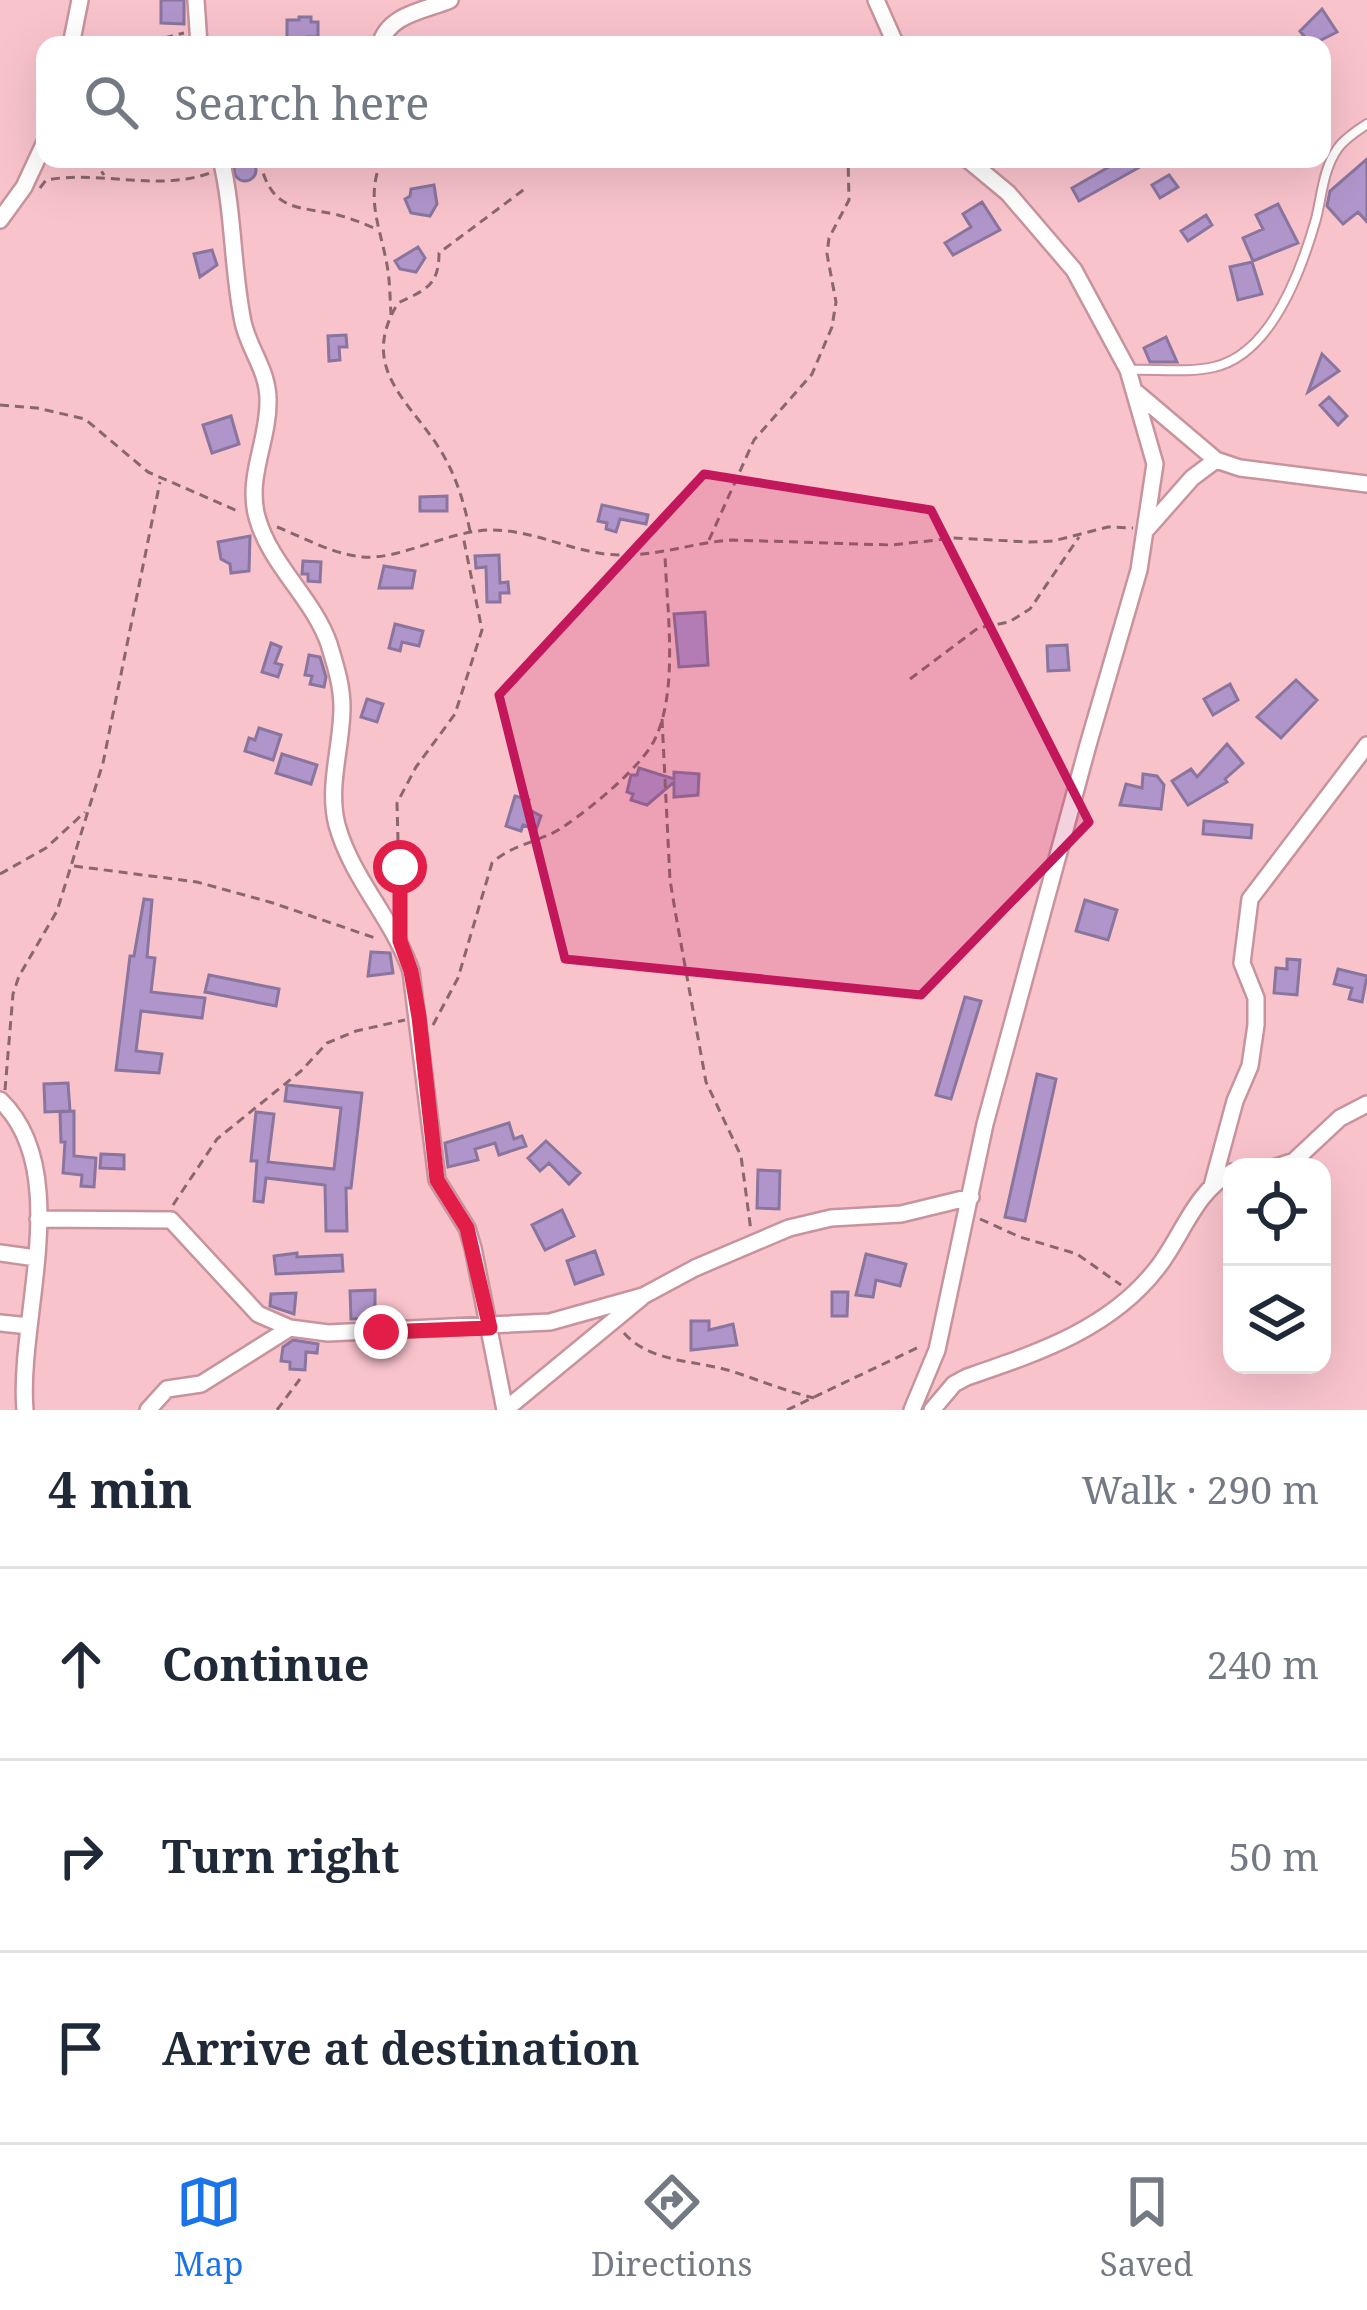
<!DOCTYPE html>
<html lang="en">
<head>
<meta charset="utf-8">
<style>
  body { margin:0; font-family:"Noto Serif",serif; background:#f2f2f3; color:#1f2937 }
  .controls { position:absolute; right:36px; bottom:36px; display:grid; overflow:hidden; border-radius:24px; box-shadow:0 12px 48px #0002 }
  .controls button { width:108px; height:108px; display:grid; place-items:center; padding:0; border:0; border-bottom:3px solid #e0e1e3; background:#fff; color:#1f2937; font:60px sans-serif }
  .stop { position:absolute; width:36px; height:36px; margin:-27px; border:9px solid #e11d48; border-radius:50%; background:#fff }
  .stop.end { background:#e11d48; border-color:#fff; box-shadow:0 3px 12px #0008 }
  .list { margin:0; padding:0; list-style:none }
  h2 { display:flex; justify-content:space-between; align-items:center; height:156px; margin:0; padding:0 48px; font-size:51px }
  h2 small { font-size:39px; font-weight:400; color:#747a83 }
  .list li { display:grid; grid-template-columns:78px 1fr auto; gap:36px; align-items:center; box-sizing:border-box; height:192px; padding:0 48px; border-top:3px solid #e0e1e3 }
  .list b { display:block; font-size:45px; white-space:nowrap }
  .list em { font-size:39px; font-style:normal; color:#747a83 }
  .icon { flex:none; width:66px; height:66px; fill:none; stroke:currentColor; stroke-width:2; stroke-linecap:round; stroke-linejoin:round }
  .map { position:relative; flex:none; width:1367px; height:1410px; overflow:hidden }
  .search { position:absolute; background:#fff; box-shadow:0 12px 48px #0002; left:36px; right:36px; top:36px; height:132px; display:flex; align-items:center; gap:30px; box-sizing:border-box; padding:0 42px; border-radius:24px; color:#747a83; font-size:45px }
  .sheet { height:732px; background:#fff }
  nav { display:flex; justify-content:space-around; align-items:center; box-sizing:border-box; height:168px; border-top:3px solid #e0e1e3; background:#fff; font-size:33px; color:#747a83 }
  nav a { display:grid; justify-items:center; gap:6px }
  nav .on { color:#1a73e8 }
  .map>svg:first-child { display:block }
  .building { fill:#b095cb; stroke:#89759d; stroke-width:3 }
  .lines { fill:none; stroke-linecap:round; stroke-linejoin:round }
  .lane-casing { stroke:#c7939d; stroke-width:12 }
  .street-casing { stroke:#c7939d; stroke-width:20 }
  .path { stroke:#8a676d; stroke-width:3; stroke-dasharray:9 6; stroke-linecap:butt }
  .lane { stroke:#fff; stroke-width:8 }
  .street { stroke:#fff; stroke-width:15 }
  .route { stroke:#e11d48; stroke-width:15 }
  .marked { fill:#c2185b; fill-opacity:0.2; stroke:#c2185b; stroke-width:9; stroke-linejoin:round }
</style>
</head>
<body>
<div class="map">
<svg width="1367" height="1410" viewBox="0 0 1367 1410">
  <rect width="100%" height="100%" fill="#f9c3cc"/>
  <!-- building -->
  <path class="building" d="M161,0H184V24L161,23Z
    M1322,9L1337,32L1311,45L1300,31Z
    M299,17H311V22H318V37H307V41L287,37V20H299Z
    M1123,159H1154L1079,201L1072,188Z
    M1367,159V222L1358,212L1343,224L1327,206L1330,191Z
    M234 170a11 11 0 1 1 22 0a11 11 0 1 1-22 0Z
    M1169,175L1178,187L1160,198L1152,185Z
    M434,185L437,204L430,216L411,213L405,199L410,196L411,189Z
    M982,202L1000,230L953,255L945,243L971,227L963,214Z
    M1278,204L1298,243L1253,261L1243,238L1263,229L1256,215Z
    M1206,215L1212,225L1188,241L1181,231Z
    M418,247L425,258L416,272L400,269L395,261Z
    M212,250L217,265L200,277L194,254Z
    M1252,262L1262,294L1238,300L1230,267Z
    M346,335L347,347H339L340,360L329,361L328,336Z
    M1166,337L1177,362H1150L1144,348Z
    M1322,354L1339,371L1308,392Z
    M1329,397L1347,416L1338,425L1320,405Z
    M231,416L239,444L212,453L203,425Z
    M447,496V511H420V497Z
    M602,505L648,515L646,524L620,519L616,532L606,529L607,523L598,521Z
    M250,536L249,571L231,573L230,564L221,559L218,542Z
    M499,555L500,583L508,582L509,593H500V602H487L486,567L476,568L475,556Z
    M303,561L321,562L320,582L308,581V574H302Z
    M384,566L415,571L412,588H379Z
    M705,612L708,665L679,667L674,614Z
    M395,624L423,631L419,646L402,642L400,651L389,648Z
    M271,643L281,647L275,663L282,665L278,677L262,672Z
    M1067,645L1069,670L1048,671L1047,646Z
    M309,655L320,657L326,677L324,687L310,684L312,676L305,675Z
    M1296,680L1317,700L1281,738L1257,717Z
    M1230,684L1238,700L1213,715L1204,699Z
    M367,699L383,704L377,722L361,717Z
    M259,728L281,735L273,760L245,751L249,738L255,740Z
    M1227,744L1243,763L1225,779L1227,782L1188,805L1172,781L1191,769L1197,777Z
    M282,754L317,765L311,784L276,773Z
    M639,768L674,779V772L699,774L698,795L674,797V782L647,805L631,800L633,794L627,792L631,775H637Z
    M1143,774L1157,776L1164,785L1161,809L1120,805L1126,784L1142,788Z
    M515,796L529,800L526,808L541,816L536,830L523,825L521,831L506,826Z
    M1204,821L1252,825L1251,838L1203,834Z
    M144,899L152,900L147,957L155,958L151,992L205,998L202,1018L141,1011L136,1051L162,1054L159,1073L116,1070L130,956H134Z
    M1085,900L1117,910L1108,940L1076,931Z
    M371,952L390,953L393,973L368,976Z
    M1287,959L1300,960L1297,995L1274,993L1276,968L1287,969Z
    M1338,969L1367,976L1362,1002L1349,999L1352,988L1334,984Z
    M209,975L279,989L276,1006L205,992Z
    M965,997L981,1001L951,1099L936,1095Z
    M1037,1074L1056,1079L1025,1221L1005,1217Z
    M68,1083L70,1111L45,1112L44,1084Z
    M287,1085L362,1093L351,1188H346L347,1231H326L325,1185L266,1178L263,1202L254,1201L257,1161H251L256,1112L274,1114L268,1162L334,1169L341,1108L285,1101Z
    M74,1111V1156L96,1158L94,1187L81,1186L82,1175L63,1173L65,1142H61L60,1112Z
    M509,1123L514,1139L522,1136L526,1146L499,1155L495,1143L475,1149L478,1160L448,1167L445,1143Z
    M546,1141L580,1173L569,1184L549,1163L540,1171L528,1158Z
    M101,1154L124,1155V1169L100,1168Z
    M758,1170L780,1171L779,1209L757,1208Z
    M562,1210L574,1236L545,1250L532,1225Z
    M595,1251L603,1274L575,1284L567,1261Z
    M297,1253V1257L342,1255L343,1271L276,1274L274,1256Z
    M866,1254L906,1264L900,1286L876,1280L873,1297L856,1295Z
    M375,1290V1318L351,1319L350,1291Z
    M832,1292H848L847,1316H832Z
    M296,1293L294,1314L270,1306L271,1294Z
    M691,1321H709V1330L733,1324L737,1345L691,1350Z
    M293,1340L318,1344L317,1353L306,1352L305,1370L290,1369V1362L281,1361L283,1347Z"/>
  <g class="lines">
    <defs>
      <path id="lane" d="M1130,370C1157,369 1188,373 1214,367C1272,354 1302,268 1316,219C1322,195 1323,169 1338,148C1345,138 1358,130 1367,124"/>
      <path id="street" d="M196,0L199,45
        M876,0L896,45
        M71,45L80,0
        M380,45C388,14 424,11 450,0
        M221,159C234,212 232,269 243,322C249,350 268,370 268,400C269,440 246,477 257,517C270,565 313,598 329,644C335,664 342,685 342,707C342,747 327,786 337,825C352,879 393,919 411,971L437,1180L467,1228L473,1248L505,1410
        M0,220L24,187L45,142
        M1137,393L1216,460L1240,468L1367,484
        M1147,529L1192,478L1216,460
        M0,1100C75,1171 17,1320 25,1410
        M1276,1167L1294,1161L1340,1118L1367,1104
        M1212,1186L1235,1101L1250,1066L1256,1025V998L1242,963L1250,899L1367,745
        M38,1219L171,1220L258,1314L290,1328L328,1333L550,1322L643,1296L695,1268L789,1228L831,1218L901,1214L971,1197
        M0,1253L36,1258
        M0,1323L29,1326
        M148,1410L167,1389L201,1384L290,1328
        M505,1410L641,1298
        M912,1410L937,1350L985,1124L1088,745L1139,570L1155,464L1128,370L1074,270L1008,193L967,159
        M932,1410L954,1384L967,1377C1037,1353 1111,1329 1158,1267C1182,1236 1196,1190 1232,1172"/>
    </defs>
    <!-- lane casing -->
    <use href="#lane" class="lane-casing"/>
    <!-- street casing -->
    <use href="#street" class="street-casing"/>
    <!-- path -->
    <path class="path" d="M135,45L184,33
      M93,159L104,175
      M259,159C272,213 295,205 338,215C350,218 362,223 374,228
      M382,159C365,198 380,226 387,265C390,281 390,299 391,315
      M40,188L46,180C102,170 156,192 210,173
      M0,405L37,408L85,419L148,472L240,512
      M277,527C305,538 332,554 363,557C399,560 446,532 488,530C529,529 566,549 605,554C654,559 687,543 732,540L892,545L954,538L1029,542L1053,541L1108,527L1133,528
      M470,531C465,507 458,482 446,460C418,406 355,373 398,303C425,290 439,286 439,253L526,188
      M709,540L754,440L812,374L832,327L836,302L827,254L829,238L849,200L848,159
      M910,679L978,628L1009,622L1030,609L1079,537
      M662,719L670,880L676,916L706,1082L741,1156L751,1231
      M74,866L197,882L273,903L378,939
      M0,874L46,848L85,812
      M400,916L397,803L416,767L455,714L482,630L463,536
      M433,1025L458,978L492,863C513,843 543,842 566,825C592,807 639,769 654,741C679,692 667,610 665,556
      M5,1090L13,994L19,976L57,911L103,763L160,482
      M173,1205L217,1139L301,1071L327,1043L356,1031L405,1020
      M980,1219L1020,1237L1077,1254L1121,1285
      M624,1333C650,1363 696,1360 731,1371C759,1380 785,1391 814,1398
      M277,1410L300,1379
      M787,1410L921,1346"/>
    <!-- lane -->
    <use href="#lane" class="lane"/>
    <!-- street -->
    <use href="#street" class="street"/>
  </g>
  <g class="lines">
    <!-- route -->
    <path class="route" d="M381,1332L490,1328L467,1228L437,1180L419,1017L411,971L400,941V867"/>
  </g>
  <!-- marked area -->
  <path class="marked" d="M704,474L931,510L1089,822L921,995L565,959L499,695Z"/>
</svg>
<div class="controls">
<button><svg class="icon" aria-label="locate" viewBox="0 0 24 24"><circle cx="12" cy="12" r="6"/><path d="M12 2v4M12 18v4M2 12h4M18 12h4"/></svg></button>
<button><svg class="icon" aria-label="layers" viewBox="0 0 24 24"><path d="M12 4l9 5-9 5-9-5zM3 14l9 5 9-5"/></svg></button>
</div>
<div class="stop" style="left:400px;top:867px"></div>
<div class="stop end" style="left:381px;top:1332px"></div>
<div class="search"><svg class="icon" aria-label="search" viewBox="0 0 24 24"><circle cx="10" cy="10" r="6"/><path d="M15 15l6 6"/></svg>Search here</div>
</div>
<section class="sheet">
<h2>4 min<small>Walk · 290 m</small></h2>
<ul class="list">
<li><svg class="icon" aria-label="ahead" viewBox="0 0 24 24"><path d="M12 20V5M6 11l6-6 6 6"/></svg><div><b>Continue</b></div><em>240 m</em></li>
<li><svg class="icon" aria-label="right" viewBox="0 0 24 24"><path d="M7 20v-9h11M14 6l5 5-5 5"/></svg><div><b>Turn right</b></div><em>50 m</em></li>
<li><svg class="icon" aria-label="arrive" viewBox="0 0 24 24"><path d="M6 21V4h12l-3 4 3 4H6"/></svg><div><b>Arrive at destination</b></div></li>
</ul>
</section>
<nav>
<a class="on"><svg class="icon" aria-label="map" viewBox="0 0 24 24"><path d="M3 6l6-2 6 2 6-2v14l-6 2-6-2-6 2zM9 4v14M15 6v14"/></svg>Map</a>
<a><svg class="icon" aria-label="directions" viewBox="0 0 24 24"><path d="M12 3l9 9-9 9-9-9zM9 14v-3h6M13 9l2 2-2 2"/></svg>Directions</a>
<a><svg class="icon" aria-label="saved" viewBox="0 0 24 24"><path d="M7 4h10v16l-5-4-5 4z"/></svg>Saved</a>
</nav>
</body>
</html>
